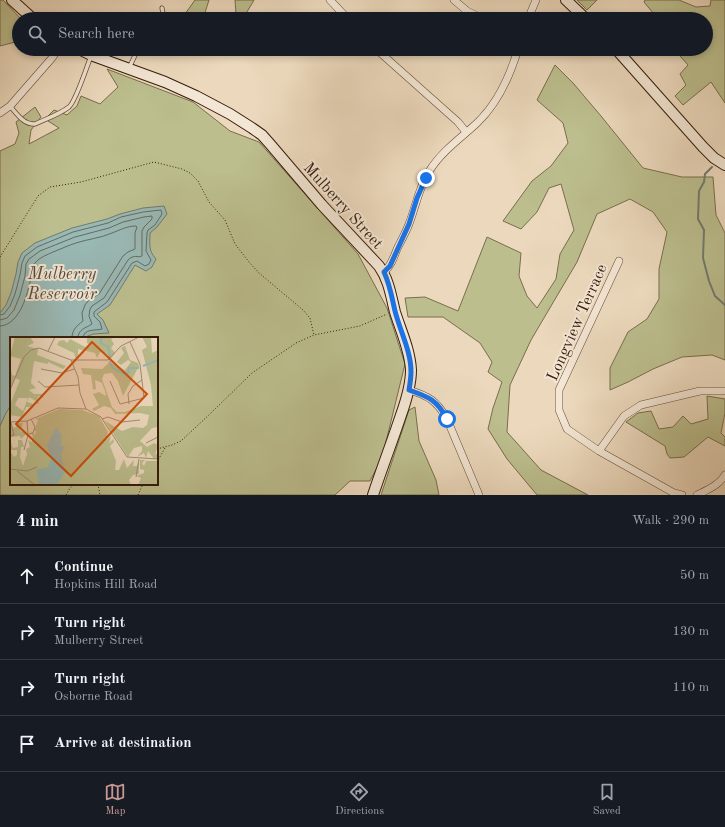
<!DOCTYPE html>
<html lang="en">
<head>
<meta charset="utf-8">
<style>
  body { margin:0; font-family:"Old Standard TT",serif; background:#20242c; color:#f1f3f6 }
  .stop { position:absolute; width:12px; height:12px; margin:-9px; border:3px solid #1a73e8; border-radius:50%; background:#fff }
  .stop.end { background:#1a73e8; border-color:#fff; box-shadow:0 1px 4px #0008 }
  .list { margin:0; padding:0; list-style:none }
  h2 { display:flex; justify-content:space-between; align-items:center; height:52px; margin:0; padding:0 16px; font-size:17px }
  h2 small { font-size:13px; font-weight:400; color:#9ea1a6 }
  .list li { display:grid; grid-template-columns:26px 1fr auto; gap:12px; align-items:center; box-sizing:border-box; height:56px; padding:0 16px; border-top:1px solid #363941 }
  .list b { display:block; font-size:15px; white-space:nowrap }
  .list p { margin:0; font-size:13px; white-space:nowrap; color:#9ea1a6 }
  .list em { font-size:13px; font-style:normal; color:#9ea1a6 }
  .icon { flex:none; width:22px; height:22px; fill:none; stroke:currentColor; stroke-width:2; stroke-linecap:round; stroke-linejoin:round }
  .map { position:relative; flex:none; width:725px; height:495px; overflow:hidden }
  .search { position:absolute; background:#171b24; box-shadow:0 2px 6px #0003; left:12px; right:12px; top:12px; height:44px; display:flex; align-items:center; gap:10px; box-sizing:border-box; padding:0 14px; border-radius:22px; color:#9ea1a6; font-size:15px }
  .sheet { height:276px; background:#171b24 }
  nav { display:flex; justify-content:space-around; align-items:center; box-sizing:border-box; height:56px; border-top:1px solid #363941; background:#171b24; font-size:11px; color:#9ea1a6 }
  nav a { display:grid; justify-items:center; gap:2px }
  nav .on { color:#c59692 }
  .map>svg:first-child { display:block }
  .green { fill:#bcbe8e; stroke:#796d4c; fill-rule:evenodd }
  .water { fill:#99b9b5; stroke:#717a70 }
  .lines { fill:none; stroke-linecap:round; stroke-linejoin:round }
  .shore { stroke:#686a5f; stroke-width:1 }
  .stream { stroke:#717a70; stroke-width:2 }
  .lane-casing { stroke:#644b36; stroke-width:5 }
  .street-casing { stroke:#644b36; stroke-width:8 }
  .secondary-casing { stroke:#361c09; stroke-width:12 }
  .path { stroke:#361c09; stroke-width:1; stroke-dasharray:1 2; stroke-linecap:butt }
  .lane { stroke:#f3e6d4; stroke-width:3.5 }
  .street { stroke:#f3e6d4; stroke-width:7 }
  .secondary { stroke:#f3e6d4; stroke-width:10 }
  .route { stroke:#1a73e8; stroke-width:5 }
  .labels { text-anchor:middle; stroke-width:4; stroke-linejoin:round; paint-order:stroke }
  .street-label { font-size:16px; fill:#361c09; stroke:#f3e6d4 }
  .water-label { font-size:17px; font-style:italic; fill:#544b3d; stroke:#f3e6d4 }
  .inset-river { fill:none; stroke:#99b9b5; stroke-width:2 }
  .inset-road { fill:none; stroke:#a38d75; stroke-width:1 }
  .view { fill:#cd500c; fill-opacity:0.15; stroke:#cd500c; stroke-width:2 }
  .inset-edge { fill:none; stroke:#361c09; stroke-width:2 }
</style>
</head>
<body>
<div class="map">
<svg width="725" height="495" viewBox="0 0 725 495">
  <rect width="100%" height="100%" fill="#ecd9bd"/>
  <filter id="stains"><feTurbulence type="fractalNoise" baseFrequency=".005" numOctaves="4"/><feColorMatrix values="0 0 0 0 .2 0 0 0 0 .09 0 0 0 0 .02 0 0 0 .5 -.17"/></filter>
  <radialGradient id="worn" r=".72"><stop offset=".6" stop-color="#630" stop-opacity="0"/><stop offset="1" stop-color="#630" stop-opacity=".3"/></radialGradient>
  <!-- green -->
  <path class="green" d="M0,0H3L21,19H19V41L0,46Z
    M195,0H209L203,19H197L185,14Z
    M235,0H254L244,17L236,14Z
    M577,0H597L587,10Z
    M645,0H679L696,7L710,6L711,0H725V103L711,82L683,105L675,96L686,85L680,74L688,65L674,49H706V19H658L644,2Z
    M555,65L573,83L601,116L643,168L682,177H713L716,215L725,233V360L712,355L682,357L653,369L628,382L610,390V368L628,332L647,319L659,299V269L667,232L653,212L630,199L597,214L577,262L531,340L510,385L507,432L541,470L588,495H537L507,459L488,429L493,408L502,382L488,372L492,362L480,343L443,317H408L405,298L425,297L458,311L487,237L521,253L519,276L527,296L537,308L556,279L560,254L574,230L561,184L549,188L537,212L521,229L503,221L532,181L551,166L568,143L563,123L537,100Z
    M107,69L193,102L230,131L259,142L358,254L387,308L405,364L382,458L370,481H350L335,495H0V151L15,144L19,133L16,122L35,107L41,117L31,130L29,144L59,128L45,119L54,110L67,115L77,106L81,96L100,104L118,87ZM11,338H157V484H11Z
    M707,396L725,399V413L721,433L725,437V446L708,437L684,457L670,458L667,454L665,446L626,422L638,413L651,411L659,429L673,427L683,416L691,424L708,419Z
    M415,407L419,441L436,480L439,495H381L409,410Z"/>
  <!-- water -->
  <path class="water" d="M164,206L167,214L157,227L150,233C150,245 148,250 156,259L152,267L146,271L135,265L110,305L97,314L103,320L109,333L93,334L83,338H11V405L6,413L0,426V313L6,305L11,293L16,274L18,262L22,253L35,243L72,228L107,219L120,214L143,208Z"/>
  <g class="lines">
    <!-- shore -->
    <path class="shore" d="M0,315L4,314L10,306L15,294L20,275L22,263L25,256L37,247L73,232L108,223L121,217L143,212L161,210L162,214L155,225L148,230L147,233L146,251L151,260L149,264L145,266L137,261L132,263L107,302L94,312V316L100,322L102,329C95,331 84,328 83,338
      M0,320L7,318L14,310L20,295L25,276L26,264L29,259L40,251L75,237L109,228L123,222L144,217L152,216V219L144,227L142,231V256C137,258 134,254 128,260L104,298L92,306L90,309L89,316L92,324C86,328 78,329 78,338
      M0,326C20,325 28,293 31,277C32,272 31,266 35,263C40,257 47,255 53,252C61,249 69,245 76,243C88,239 101,238 112,233C120,230 127,226 136,226L137,227L135,233V249L128,252L123,256L99,294L88,301L85,305L82,313L83,321C77,326 72,329 72,338"/>
    <!-- stream -->
    <path class="stream" d="M712,167L705,174L704,182L699,191L698,219L704,230L703,258L709,281L715,296L725,305"/>
    <defs>
      <path id="lane" d="M162,8L164,19
        M129,68L138,49
        M10,106C17,114 24,125 35,124C46,119 60,114 69,107C76,101 87,66 91,56"/>
      <path id="street" d="M330,0L348,19
        M454,0L467,11L483,19
        M528,19L536,0
        M376,49L458,122L466,132
        M0,113L10,106L52,58L58,49
        M619,261L559,390V410L567,429L599,451L674,493L682,495
        M384,272C391,266 394,257 397,249C401,241 406,232 409,224C416,206 419,186 430,170C442,151 461,138 477,123C498,103 510,76 518,49
        M409,390C429,396 437,401 447,419L479,495
        M599,451L624,416L641,405L700,391H725
        M697,495C707,490 719,485 725,475"/>
      <path id="secondary" d="M12,0L33,19
        M566,0L586,19
        M79,49L91,55L165,82L196,96L230,114L252,128L262,135L270,144L322,205L379,266C389,280 391,296 395,312C401,331 410,350 411,370C411,385 406,401 401,415C392,442 382,468 373,495
        M616,49L703,147L714,158L725,165"/>
    </defs>
    <!-- lane casing -->
    <use href="#lane" class="lane-casing"/>
    <!-- street casing -->
    <use href="#street" class="street-casing"/>
    <!-- secondary casing -->
    <use href="#secondary" class="secondary-casing"/>
    <!-- path -->
    <path class="path" d="M0,257L38,196L50,187L81,182L154,162L182,169L190,173L198,181L209,202L225,220L235,244L249,262L259,273L303,310L310,318L314,335
      M157,449L172,445L181,441L211,413L252,373L296,343L314,335L360,326L387,314
      M157,462L165,448
      M98,484L100,495
      M66,495L70,488L74,484
      M138,495L143,484"/>
    <!-- lane -->
    <use href="#lane" class="lane"/>
    <!-- street -->
    <use href="#street" class="street"/>
    <!-- secondary -->
    <use href="#secondary" class="secondary"/>
  </g>
  <g class="lines">
    <!-- route -->
    <path class="route" d="M426,178L417,198L409,224L390,266L384,272C390,285 392,298 395,311C400,331 411,351 411,372C411,378 410,384 409,390C429,397 437,400 447,419"/>
  </g>
  <g class="labels">
    <!-- street labels -->
    <g class="street-label">
      <text transform="translate(344 205) rotate(48)" y="6">Mulberry Street</text>
      <text transform="translate(576 322) rotate(-66)" y="6">Longview Terrace</text>
    </g>
    <!-- water labels -->
    <g class="water-label">
      <text x="62" y="279">Mulberry<tspan x="62" dy="20">Reservoir</tspan></text>
    </g>
  </g>
  <!-- overview -->
  <g transform="translate(10 337)">
    <rect width="148" height="148" fill="#ecd9bd"/>
    <path d="M5,0H20L24,6L17,9L28,12L27,18L56,29L53,32L38,25V27L24,24L21,46L26,51L19,53L24,57H32L33,61L29,59L27,62L29,66L27,67L26,64L19,60L17,65L23,67L22,70H16L12,80L0,78V68L10,43L5,41L0,52L1,32L2,38L5,39L11,22L0,19ZM8,61H18L13,74L5,68ZM77,0H105L101,2L104,7L101,11L105,16L102,20L99,22L97,17L90,15L87,21L85,16L68,12V22H66L64,16L47,8L49,4L54,3L57,6L60,2L77,11L81,8L77,6ZM132,0H141L142,16L148,13V90L142,91L130,104L137,110L144,106L148,108L145,118L148,115L147,122H144L138,114L136,121L134,116L127,120L132,114V109L124,111L118,120L95,84L112,94L123,90L133,91L137,88L139,78L130,76L105,77L101,71L94,69L84,74L82,72L89,68L83,57L89,55L96,59L95,54L92,46L85,43L86,52L83,53L81,38L73,37L71,31L92,32L100,25L115,33L121,25L118,23L111,28L107,25L114,16L111,11L115,9L120,23L128,26L129,29L113,59L108,44L102,36L94,37L92,42L102,70L107,75H115L131,69H143L141,48L132,13L137,10ZM49,72L72,73L89,79L98,95L96,103L101,99L99,107L103,102L104,105L100,109L106,124L105,133H109L114,122L117,131L124,123L123,129H127L129,123V137L123,138L119,143L121,148H0V114L4,120L7,118V113H0V103L3,111L8,110V103H12L14,110H11L10,120L13,129L17,117L16,112L20,110L18,103L22,105L23,100L21,94L25,98L26,94H24L28,83L25,82ZM0,86L3,91L6,90V86H13L10,94L17,96L11,102L10,99L0,100ZM130,123H135L132,126L134,129L136,124H148V148H128L131,141L126,139L134,136V133L130,132Z" fill="#bcbe8e" fill-rule="evenodd"/>
    <path d="M46,90L52,98L51,109H55L51,118L55,135L47,148H29L26,133L38,130L41,121L37,108Z" fill="#99b9b5"/>
    <path class="inset-river" d="M91,0V6L98,10L100,20M99,24L103,31L114,37L118,36L119,31H129M133,29L148,23"/>
    <path class="inset-road" d="M38,14L45,0M61,23L68,40L70,56L76,72M31,32L52,36L64,32M28,44L35,50L69,48M100,44L110,67L134,61L130,27L120,5M0,53L14,20L21,13L29,11L61,23H98L111,9L129,0M119,67L118,57L123,49L132,43M92,82L98,80L112,85L130,83M0,85L17,84L48,71L76,72L91,80L117,120L148,122M19,97L23,96L25,90L21,82M0,99L4,98L1,85M136,106L148,100M14,113L18,98L17,84M0,132L17,134L27,130M7,134L25,148M126,140L129,122"/>
    <path class="view" d="M82,5L137,57L61,139L6,87Z"/>
    <rect width="148" height="148" class="inset-edge"/>
  </g>
  <rect width="100%" height="100%" filter="url(#stains)"/>
  <rect width="100%" height="100%" fill="url(#worn)"/>
</svg>
<div class="stop" style="left:447px;top:419px"></div>
<div class="stop end" style="left:426px;top:178px"></div>
<div class="search"><svg class="icon" aria-label="search" viewBox="0 0 24 24"><circle cx="10" cy="10" r="6"/><path d="M15 15l6 6"/></svg>Search here</div>
</div>
<section class="sheet">
<h2>4 min<small>Walk · 290 m</small></h2>
<ul class="list">
<li><svg class="icon" aria-label="ahead" viewBox="0 0 24 24"><path d="M12 20V5M6 11l6-6 6 6"/></svg><div><b>Continue</b><p>Hopkins Hill Road</p></div><em>50 m</em></li>
<li><svg class="icon" aria-label="right" viewBox="0 0 24 24"><path d="M7 20v-9h11M14 6l5 5-5 5"/></svg><div><b>Turn right</b><p>Mulberry Street</p></div><em>130 m</em></li>
<li><svg class="icon" aria-label="right" viewBox="0 0 24 24"><path d="M7 20v-9h11M14 6l5 5-5 5"/></svg><div><b>Turn right</b><p>Osborne Road</p></div><em>110 m</em></li>
<li><svg class="icon" aria-label="arrive" viewBox="0 0 24 24"><path d="M6 21V4h12l-3 4 3 4H6"/></svg><div><b>Arrive at destination</b></div></li>
</ul>
</section>
<nav>
<a class="on"><svg class="icon" aria-label="map" viewBox="0 0 24 24"><path d="M3 6l6-2 6 2 6-2v14l-6 2-6-2-6 2zM9 4v14M15 6v14"/></svg>Map</a>
<a><svg class="icon" aria-label="directions" viewBox="0 0 24 24"><path d="M12 3l9 9-9 9-9-9zM9 14v-3h6M13 9l2 2-2 2"/></svg>Directions</a>
<a><svg class="icon" aria-label="saved" viewBox="0 0 24 24"><path d="M7 4h10v16l-5-4-5 4z"/></svg>Saved</a>
</nav>
</body>
</html>
